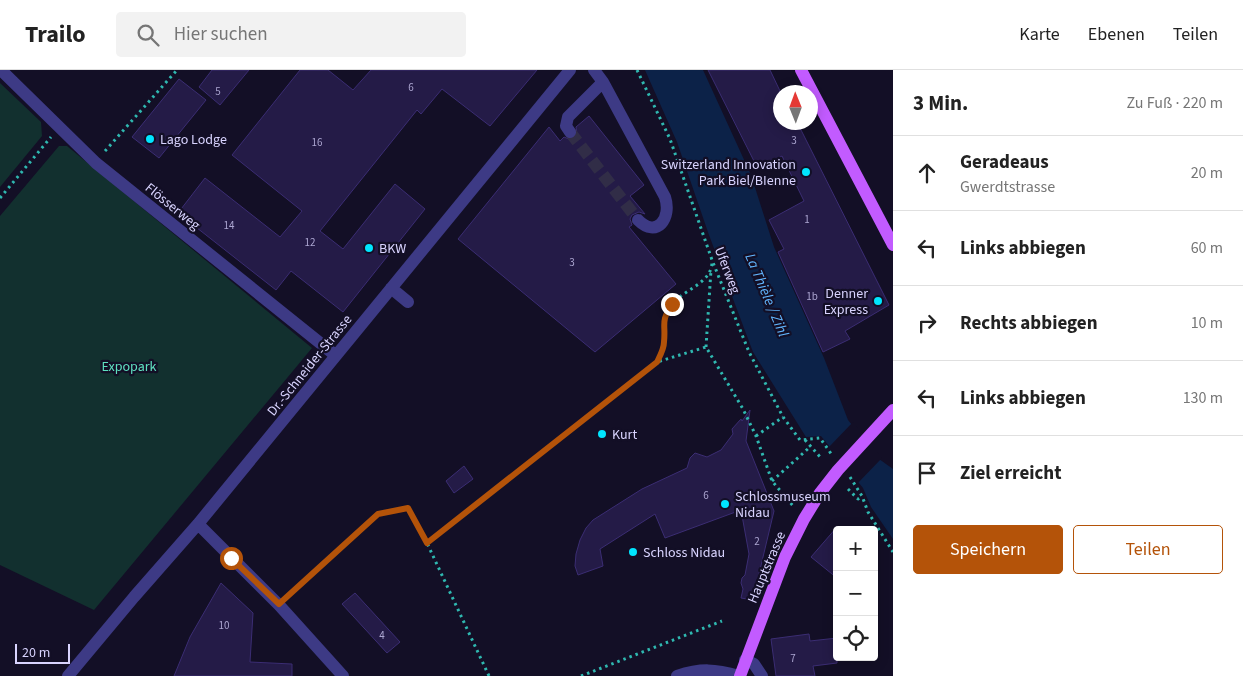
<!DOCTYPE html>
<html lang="de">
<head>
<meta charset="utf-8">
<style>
  body { margin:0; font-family:"Source Sans 3",sans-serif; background:#f2f2f2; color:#222 }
  .controls { position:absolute; right:15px; bottom:15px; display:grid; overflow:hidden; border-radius:5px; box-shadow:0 2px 12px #0003 }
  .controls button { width:45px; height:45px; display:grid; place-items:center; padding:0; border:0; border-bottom:1px solid #e0e0e0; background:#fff; color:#222; font:25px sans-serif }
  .compass { position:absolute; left:773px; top:15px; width:45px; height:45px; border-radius:50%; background:#fff; box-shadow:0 2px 12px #0003; rotate:359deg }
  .scale { position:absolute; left:15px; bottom:12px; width:55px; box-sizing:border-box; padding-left:5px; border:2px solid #d9d4ff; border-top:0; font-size:14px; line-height:18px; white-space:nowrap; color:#d9d4ff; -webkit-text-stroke:4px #130f26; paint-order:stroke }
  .stop { position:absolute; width:15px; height:15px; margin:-11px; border:4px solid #b45309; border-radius:50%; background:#fff }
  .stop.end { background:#b45309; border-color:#fff; box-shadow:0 1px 5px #0008 }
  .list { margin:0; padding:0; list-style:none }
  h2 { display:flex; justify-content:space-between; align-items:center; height:65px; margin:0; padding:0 20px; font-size:21px }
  h2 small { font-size:16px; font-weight:400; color:#767676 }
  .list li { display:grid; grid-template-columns:32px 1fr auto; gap:15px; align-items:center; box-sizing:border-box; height:75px; padding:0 20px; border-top:1px solid #e0e0e0 }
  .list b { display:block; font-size:19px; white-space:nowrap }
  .list p { margin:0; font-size:16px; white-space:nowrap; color:#767676 }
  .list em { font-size:16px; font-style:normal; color:#767676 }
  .actions { display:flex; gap:10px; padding:15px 20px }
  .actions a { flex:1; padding:11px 0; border:1px solid #b45309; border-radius:5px; text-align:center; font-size:18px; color:#b45309 }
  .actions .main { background:#b45309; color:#fff }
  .icon { flex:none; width:28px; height:28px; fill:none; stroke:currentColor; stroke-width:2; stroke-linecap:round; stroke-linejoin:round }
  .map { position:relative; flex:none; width:893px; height:606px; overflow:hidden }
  header { display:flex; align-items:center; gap:30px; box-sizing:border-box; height:70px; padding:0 25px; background:#fff; border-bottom:1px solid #e0e0e0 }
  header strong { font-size:24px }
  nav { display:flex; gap:28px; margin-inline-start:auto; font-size:18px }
  .search { width:350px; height:45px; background:#f2f2f2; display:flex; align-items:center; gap:12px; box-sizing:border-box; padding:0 18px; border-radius:5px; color:#767676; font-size:19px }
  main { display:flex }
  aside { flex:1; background:#fff }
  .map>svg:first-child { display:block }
  .green { fill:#12302f }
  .water { fill:#0c2248 }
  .pier { fill:#130f26 }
  .building { fill:#241b47; stroke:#3b2d73 }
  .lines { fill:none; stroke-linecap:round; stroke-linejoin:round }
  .minor-tunnel { stroke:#312d47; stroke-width:12; stroke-dasharray:12 6; stroke-linecap:butt }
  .path { stroke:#2fb8b0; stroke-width:3; stroke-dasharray:2.5 4; stroke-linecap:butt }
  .minor { stroke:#3d3a85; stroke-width:12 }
  .major { stroke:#c25bff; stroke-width:12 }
  .route { stroke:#b45309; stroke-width:6 }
  .poi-dot { fill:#00e5ff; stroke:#130f26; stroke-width:2 }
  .labels { text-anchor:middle; stroke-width:4.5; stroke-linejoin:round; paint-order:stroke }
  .number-label { font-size:11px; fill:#aca6d1 }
  .poi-label { font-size:14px; fill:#d9d4ff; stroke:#130f26; text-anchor:start }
  .street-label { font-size:14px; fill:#d9d4ff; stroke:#130f26 }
  .park-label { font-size:14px; fill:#5fe0c0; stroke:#130f26 }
  .water-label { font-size:15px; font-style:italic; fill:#62b6ff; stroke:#130f26 }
</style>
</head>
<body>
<header>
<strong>Trailo</strong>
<div class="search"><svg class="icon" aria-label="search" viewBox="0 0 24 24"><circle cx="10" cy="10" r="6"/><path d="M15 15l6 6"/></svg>Hier suchen</div>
<nav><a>Karte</a><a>Ebenen</a><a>Teilen</a></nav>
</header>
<main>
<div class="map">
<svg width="893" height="606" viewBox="0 0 893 606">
  <rect width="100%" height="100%" fill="#130f26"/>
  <!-- green -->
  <path class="green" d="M0,13L41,52L42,66L0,117Z
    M59,76H67L312,278L94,540L0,495V146Z"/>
  <!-- water -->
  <path class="water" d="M645,0H703L751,105L774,177L824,288L848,350L879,389L893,399V469L871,437L863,418L821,366L806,367L753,282L709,165L677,72Z"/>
  <!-- pier -->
  <path class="pier" d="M853,352L882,388L857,414L828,378Z"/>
  <!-- building -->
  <path class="building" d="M212,0H249L220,35L199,17Z
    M300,0H328L353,20L371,0H537L490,56L442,19L421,44L417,40L320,161L343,179L395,114L425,139L343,242L291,201L276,220L178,143L205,108L280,167L302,141L232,85Z
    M708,0H770L780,21V52H797L889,235L845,261L850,269L823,282L778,182L784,179L769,150L804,131L782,86L758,99Z
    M179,9L206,30L159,88L132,67Z
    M589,46L644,115L630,126L645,144L639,142L632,145L630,149L632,155L629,157L676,214L595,282L458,169L549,57L560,71L564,67L571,70L577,65L576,57Z
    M750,340L746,371L774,441L758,508L760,513L753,530L741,528L743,519L741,513L742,508L745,505L749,484L741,440L665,468L655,444L600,479L603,496L578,505L575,496L576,484L580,470L586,458L593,450L642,419L687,398L690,388L695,383L707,387L721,380L733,364L732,359L741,349L742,351Z
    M464,396L473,409L454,423L446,411Z
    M837,457V508L811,487Z
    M221,513L253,543L250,592L292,594V606H174L190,567Z
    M355,523L400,572L387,583L342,534Z
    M809,564L810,571L837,568V593L813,596L815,606H776L771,569Z"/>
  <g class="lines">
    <!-- minor-tunnel -->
    <path class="minor-tunnel" d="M570,62L638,150"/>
    <!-- path -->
    <path class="path" d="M637,0L670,69L712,190L749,282L783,347L800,370L820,368L832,385
      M105,81L177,0
      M0,128L51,67
      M706,277L711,200
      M657,292C660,286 663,279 664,274C667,258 660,248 673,233C684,220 711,213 712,193
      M756,366L783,347
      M805,370L822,389
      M850,407L862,426L868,442L893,482
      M772,411L810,377
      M848,419L858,429L862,426
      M290,525L378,444L408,438L427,473
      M489,606L427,473L657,292L706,277L743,339L756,366L772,411L794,437
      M581,606L722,551"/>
    <!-- minor -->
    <path class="minor" d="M1,0L96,93L335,285
      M594,0L603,12L665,127C672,148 657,169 638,150
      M570,62L566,56L568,47L603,12
      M391,218L408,232
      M198,454L279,535L343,606
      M745,590L754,594L762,606
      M68,606L134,527L198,454L570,0
      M677,606C701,598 715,599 739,606"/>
    <!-- major -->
    <path class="major" d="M801,0L893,175
      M740,606L785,487L804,449L820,423L838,400L893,340"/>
  </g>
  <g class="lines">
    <!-- route -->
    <path class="route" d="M231,488L279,534L378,444L408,438L427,473L657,292C660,286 664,279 664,272C666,253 660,253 672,234"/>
  </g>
  <!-- markers -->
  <g class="poi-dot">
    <circle cx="150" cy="69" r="5"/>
    <circle cx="806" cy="102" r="5"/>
    <circle cx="369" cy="178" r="5"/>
    <circle cx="878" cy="231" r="5"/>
    <circle cx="602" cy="364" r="5"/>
    <circle cx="725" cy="434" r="5"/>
    <circle cx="633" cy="482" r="5"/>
  </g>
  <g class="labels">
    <!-- number labels -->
    <g class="number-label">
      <text x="411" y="21">6</text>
      <text x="218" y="25">5</text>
      <text x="794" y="74">3</text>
      <text x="317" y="76">16</text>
      <text x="807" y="153">1</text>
      <text x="229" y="159">14</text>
      <text x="310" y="176">12</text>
      <text x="572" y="196">3</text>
      <text x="812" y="230">1b</text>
      <text x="706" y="429">6</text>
      <text x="757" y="475">2</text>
      <text x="224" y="559">10</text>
      <text x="382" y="569">4</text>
      <text x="793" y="592">7</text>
    </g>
    <!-- poi labels -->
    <g class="poi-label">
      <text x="160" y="74">Lago Lodge</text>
      <text x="796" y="99" text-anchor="end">Switzerland Innovation<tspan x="796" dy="16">Park Biel/BIenne</tspan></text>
      <text x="379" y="183">BKW</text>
      <text x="868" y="228" text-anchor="end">Denner<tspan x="868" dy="16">Express</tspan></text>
      <text x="612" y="369">Kurt</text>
      <text x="735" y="431">Schlossmuseum<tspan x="735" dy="16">Nidau</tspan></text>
      <text x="643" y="487">Schloss Nidau</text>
    </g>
    <!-- street labels -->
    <g class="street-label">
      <text transform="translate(173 136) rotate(39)" y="5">Flösserweg</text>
      <text transform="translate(728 200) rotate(69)" y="5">Uferweg</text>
      <text transform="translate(309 295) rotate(-51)" y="5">Dr.-Schneider-Strasse</text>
      <text transform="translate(766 497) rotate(-67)" y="5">Hauptstrasse</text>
    </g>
    <!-- park labels -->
    <g class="park-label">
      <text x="129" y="301">Expopark</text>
    </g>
    <!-- water labels -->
    <g class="water-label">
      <text transform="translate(767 225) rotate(67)" y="5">La Thièle / Zihl</text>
    </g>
  </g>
</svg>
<div class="controls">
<button>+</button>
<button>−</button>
<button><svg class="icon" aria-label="locate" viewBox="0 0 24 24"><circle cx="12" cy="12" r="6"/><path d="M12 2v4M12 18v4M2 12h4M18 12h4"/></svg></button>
</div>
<svg class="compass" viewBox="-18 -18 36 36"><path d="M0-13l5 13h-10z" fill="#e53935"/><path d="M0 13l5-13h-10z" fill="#767676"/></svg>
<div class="scale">20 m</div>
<div class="stop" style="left:231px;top:488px"></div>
<div class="stop end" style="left:672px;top:234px"></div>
</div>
<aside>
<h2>3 Min.<small>Zu Fuß · 220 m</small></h2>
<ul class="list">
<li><svg class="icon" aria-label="ahead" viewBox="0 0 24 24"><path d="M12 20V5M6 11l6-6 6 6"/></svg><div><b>Geradeaus</b><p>Gwerdtstrasse</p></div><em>20 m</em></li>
<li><svg class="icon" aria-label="left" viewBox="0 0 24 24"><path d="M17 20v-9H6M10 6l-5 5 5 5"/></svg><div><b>Links abbiegen</b></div><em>60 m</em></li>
<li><svg class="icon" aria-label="right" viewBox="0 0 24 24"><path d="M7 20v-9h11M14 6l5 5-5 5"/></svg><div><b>Rechts abbiegen</b></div><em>10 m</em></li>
<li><svg class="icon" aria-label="left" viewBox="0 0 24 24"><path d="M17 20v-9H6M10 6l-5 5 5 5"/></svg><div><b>Links abbiegen</b></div><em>130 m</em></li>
<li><svg class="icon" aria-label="arrive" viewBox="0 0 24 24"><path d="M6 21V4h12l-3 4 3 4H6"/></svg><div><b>Ziel erreicht</b></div></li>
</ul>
<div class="actions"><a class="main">Speichern</a><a>Teilen</a></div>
</aside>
</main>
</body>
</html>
